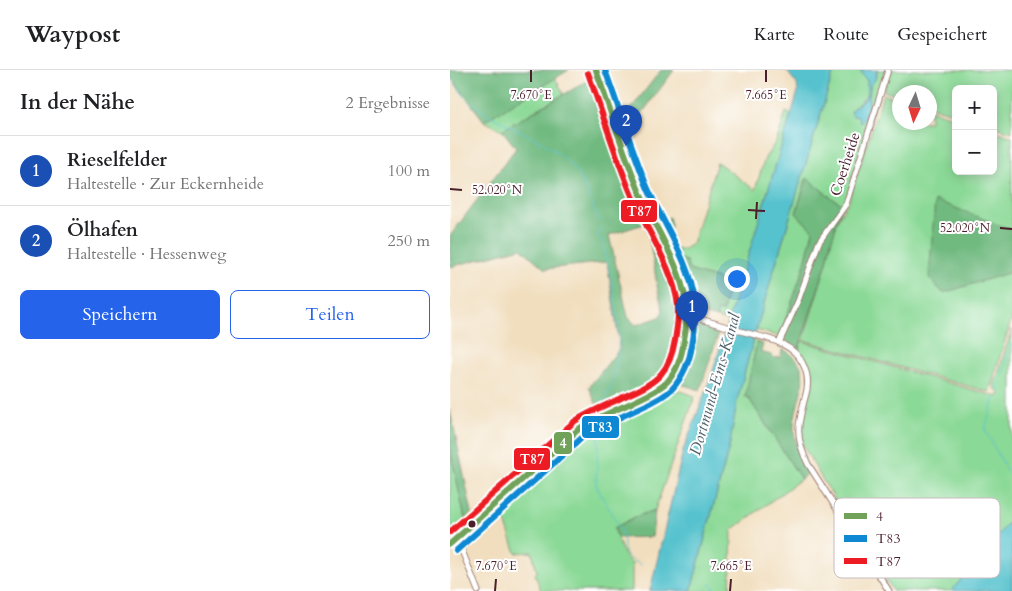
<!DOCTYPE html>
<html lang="de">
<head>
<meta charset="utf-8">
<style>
  body { margin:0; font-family:Cardo,serif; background:#f2f2f2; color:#202124 }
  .controls { position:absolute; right:15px; top:15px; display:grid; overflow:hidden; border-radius:8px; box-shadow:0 2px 12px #0003 }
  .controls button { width:45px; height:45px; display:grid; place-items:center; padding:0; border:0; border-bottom:1px solid #e0e0e0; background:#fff; color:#202124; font:25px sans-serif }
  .compass { position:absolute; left:442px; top:15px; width:45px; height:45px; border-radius:50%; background:#fff; box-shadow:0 2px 12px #0003; rotate:184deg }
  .you { position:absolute; left:286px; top:208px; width:18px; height:18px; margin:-12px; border:4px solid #fff; border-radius:50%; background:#1a73e8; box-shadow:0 0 0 8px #1a73e833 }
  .badge { display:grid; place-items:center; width:32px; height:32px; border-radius:50%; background:#2563eb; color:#fff; font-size:16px; font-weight:700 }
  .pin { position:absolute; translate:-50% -41px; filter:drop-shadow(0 1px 2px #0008) }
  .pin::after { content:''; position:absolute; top:26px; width:18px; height:15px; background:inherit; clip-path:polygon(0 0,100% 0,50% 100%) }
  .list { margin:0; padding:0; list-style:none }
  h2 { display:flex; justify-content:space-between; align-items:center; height:65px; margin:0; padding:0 20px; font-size:21px }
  h2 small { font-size:16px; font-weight:400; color:#757577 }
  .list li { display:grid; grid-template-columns:32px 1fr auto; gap:15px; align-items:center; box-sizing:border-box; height:70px; padding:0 20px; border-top:1px solid #e0e0e0 }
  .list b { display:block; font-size:19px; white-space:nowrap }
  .list p { margin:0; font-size:16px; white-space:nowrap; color:#757577 }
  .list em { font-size:16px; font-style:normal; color:#757577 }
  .actions { display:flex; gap:10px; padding:15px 20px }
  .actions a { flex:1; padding:11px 0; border:1px solid #2563eb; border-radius:8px; text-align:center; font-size:18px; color:#2563eb }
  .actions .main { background:#2563eb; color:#fff }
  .map { position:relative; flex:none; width:562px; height:521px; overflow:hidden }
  header { display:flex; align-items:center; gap:30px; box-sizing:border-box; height:70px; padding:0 25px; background:#fff; border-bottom:1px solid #e0e0e0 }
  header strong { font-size:24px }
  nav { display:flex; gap:28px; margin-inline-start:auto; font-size:18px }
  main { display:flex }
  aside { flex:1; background:#fff }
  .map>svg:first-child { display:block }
  .green { fill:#8bd996; stroke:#6a7c60 }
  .forest { fill:#70b97f; stroke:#5d6c55; fill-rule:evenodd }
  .water { fill:#56c2ce; stroke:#50707c }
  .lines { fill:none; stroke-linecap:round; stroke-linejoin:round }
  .stream { stroke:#56c2ce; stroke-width:1 }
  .minor-casing { stroke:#9e7e74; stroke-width:7 }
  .minor { stroke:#fff; stroke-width:5 }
  .bus-1-casing { stroke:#fff; stroke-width:10 }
  .bus-2-casing { stroke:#fff; stroke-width:10 }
  .bus-3-casing { stroke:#fff; stroke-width:10 }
  .bus-1 { stroke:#70a25a; stroke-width:6 }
  .bus-2 { stroke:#0e88d3; stroke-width:6 }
  .bus-3 { stroke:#ed1c24; stroke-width:6 }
  .ticks { fill:none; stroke:#4a1f2b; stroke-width:2 }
  .bus-dot { fill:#4a1f2b; stroke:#fff; stroke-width:2 }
  .labels { text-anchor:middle; stroke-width:4; stroke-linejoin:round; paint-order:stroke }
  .street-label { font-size:15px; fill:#4a1f2b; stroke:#fff }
  .water-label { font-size:16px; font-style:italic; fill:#4f606c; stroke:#fff }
  .key { fill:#fff; stroke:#c9bcbf; stroke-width:1 }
  .key-label { font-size:14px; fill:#4a1f2b }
  .ticks-label { font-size:12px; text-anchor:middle; fill:#4a1f2b; stroke:#fff; stroke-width:4; stroke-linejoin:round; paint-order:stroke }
  .line-badge { stroke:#fff; stroke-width:2 }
  .badge-label { font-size:14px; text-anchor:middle; font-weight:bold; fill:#fff }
</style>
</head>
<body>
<header>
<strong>Waypost</strong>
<nav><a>Karte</a><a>Route</a><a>Gespeichert</a></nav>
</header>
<main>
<aside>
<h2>In der Nähe<small>2 Ergebnisse</small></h2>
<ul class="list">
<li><span class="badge" style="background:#1a4fb4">1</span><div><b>Rieselfelder</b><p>Haltestelle · Zur Eckernheide</p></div><em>100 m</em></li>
<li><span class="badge" style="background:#1a4fb4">2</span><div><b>Ölhafen</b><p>Haltestelle · Hessenweg</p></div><em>250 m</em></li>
</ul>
<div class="actions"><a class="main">Speichern</a><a>Teilen</a></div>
</aside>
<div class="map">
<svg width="562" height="521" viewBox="0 0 562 521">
  <rect width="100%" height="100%" fill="#fff"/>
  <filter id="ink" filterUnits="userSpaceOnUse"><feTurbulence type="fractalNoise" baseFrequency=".02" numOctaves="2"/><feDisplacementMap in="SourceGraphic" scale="10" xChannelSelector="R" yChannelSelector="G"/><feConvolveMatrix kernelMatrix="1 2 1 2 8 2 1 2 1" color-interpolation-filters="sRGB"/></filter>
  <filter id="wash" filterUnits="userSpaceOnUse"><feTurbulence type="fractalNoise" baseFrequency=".0096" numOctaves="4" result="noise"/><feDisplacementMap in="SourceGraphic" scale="20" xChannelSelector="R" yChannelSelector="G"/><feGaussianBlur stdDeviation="1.12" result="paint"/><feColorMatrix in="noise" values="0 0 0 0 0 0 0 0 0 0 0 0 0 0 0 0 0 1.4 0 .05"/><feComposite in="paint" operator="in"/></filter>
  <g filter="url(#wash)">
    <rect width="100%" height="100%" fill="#f1debe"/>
    <!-- green -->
    <path class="green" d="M148,0H155L173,49L182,57L173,66Z
      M384,0H411C412,6 416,6 417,11C422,31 406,30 401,43L408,46L413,51L418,38L420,15L427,6V0H436L394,135L383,129L356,109L346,143L363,161L354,197L330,267L306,260Z
      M440,0H562V62L543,56V19H506V44L480,36V22H450L449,26L434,21Z
      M105,8L114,24L52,60L34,51Z
      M433,24L449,30L450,52H480V40L506,48V101H543V60L562,67V248L539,322L353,270L377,192L381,172L385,160V154L398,133Z
      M336,42L341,44L279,252L267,248L266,241L273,242L278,212L239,200L227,187L229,179H234L242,174L267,92L305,120L315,88L327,70Z
      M562,259V521L526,492L502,521H443L369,404L352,374L351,352L360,315L358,299L353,288L348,281L352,271L548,327L550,322L545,319L544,316Z
      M303,270L307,272L298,315V327L351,409L282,460L280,521H241L280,373L287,331Z
      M223,319L245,326L205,440L185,447L164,458C170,473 170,482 182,494V521H91L85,504L87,502L82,482L66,483L51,440L134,367L149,356L172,348L217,325Z
      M0,380L15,449L0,462Z"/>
    <!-- forest -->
    <path class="forest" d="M0,0H119L34,51L0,6Z
      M211,0H224L182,57L173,49Z
      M144,7L177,96L199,152L228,211L233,229L234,247L232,271L222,303L214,314L150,343L139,317L170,278L157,192L95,199L71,178L0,197V166L66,78L52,60ZM194,154L197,160L200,173L208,221L213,240L210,247L186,255L178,247L159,165Z
      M357,108L383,129L394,135L385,154V160L381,172L377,192L348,281L343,276L330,267L354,197L363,161L346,143Z
      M485,130L562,160V202L493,223L479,208Z
      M219,147L221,155L217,166L221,175L229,179L227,187L236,191L239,200L279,212L273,242L267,241V248L241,241L229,197L205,151Z
      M243,253L261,256V260L268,265L250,320L227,313L228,306L238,285Z
      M307,272L313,274L311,282L321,285L324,288L331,287L332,279C370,297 344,329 344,358C344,375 351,388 359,402L351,409L298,327H295Z
      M0,340L22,443L15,449L0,380Z
      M205,440L202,467L168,468L164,458L185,447Z"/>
    <!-- water -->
    <path class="water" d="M336,0H384L306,260L287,331L280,373L241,521H200L233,381L262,304L348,22L347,14Z
      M411,0H427L425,10L420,15L418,38L413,51L410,52L408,46H403L401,43V40L415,29L417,22V11L412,4Z
      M562,448V521H502L503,519Z"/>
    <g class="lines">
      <!-- stream -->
      <path class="stream" d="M0,7C7,17 14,27 23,34C53,58 97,67 123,97C134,110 142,136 150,152
        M547,321L562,272
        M544,328L535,360L562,410
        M150,341V338L161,318L164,307L166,298L169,265L162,211L152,171L148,164L150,158L151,157
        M149,355L146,415L153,429
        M154,430C160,441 167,452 172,463C175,470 172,479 177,486C180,490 186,492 191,495
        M259,515H262L264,517L263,521"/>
    </g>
  </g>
  <g filter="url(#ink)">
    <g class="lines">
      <defs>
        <path id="minor" d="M237,247L247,248C263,253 278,257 294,262C315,268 343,272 353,294C358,304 359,313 356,324C348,353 344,366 358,394L439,521
          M329,273L348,231L369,172L396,134L438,0
          M5,469L9,473L28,521
          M0,474L130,358C149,346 171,338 191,328C201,323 212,318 219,309C226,300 230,289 233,278C250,213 210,175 188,118C173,79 160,39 146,0"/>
      </defs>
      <!-- minor casing -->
      <use href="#minor" class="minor-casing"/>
      <!-- minor -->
      <use href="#minor" class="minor"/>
      <defs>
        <path id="bus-1" d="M0,474L130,358C146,348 164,341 181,333C193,327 207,322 217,312C227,301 232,285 234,270C236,258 238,245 236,233C230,191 203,156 188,118C172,79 160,39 146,0"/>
        <path id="bus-2" d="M6,481L135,365C153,355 171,347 190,338C201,333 213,328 222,319C233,307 240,290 242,275C245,261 246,247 245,233C240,190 212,153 196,114C181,77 169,38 155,0"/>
        <path id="bus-3" d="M0,462L125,351C139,342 154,336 169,329C183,322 201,316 211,304C219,295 223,282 225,270C227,258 229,247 228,236C224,197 194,157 180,121C164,82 152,42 138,3"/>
      </defs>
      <!-- bus-1 casing -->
      <use href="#bus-1" class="bus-1-casing"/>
      <!-- bus-2 casing -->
      <use href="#bus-2" class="bus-2-casing"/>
      <!-- bus-3 casing -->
      <use href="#bus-3" class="bus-3-casing"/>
      <!-- bus-1 -->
      <use href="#bus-1" class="bus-1"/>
      <!-- bus-2 -->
      <use href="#bus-2" class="bus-2"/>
      <!-- bus-3 -->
      <use href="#bus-3" class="bus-3"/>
    </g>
  </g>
  <!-- ticks -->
  <path class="ticks" d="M81,12V0M316,12V0M0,119L12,120M298,140L315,141M306,149L307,132M550,158L562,159M45,521L46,509M280,521L281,509"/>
  <!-- markers -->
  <circle class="bus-dot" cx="22" cy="454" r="4.5"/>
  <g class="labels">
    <!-- street labels -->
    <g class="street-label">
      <text transform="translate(395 94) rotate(-72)" y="5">Coerheide</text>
    </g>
    <!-- water labels -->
    <g class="water-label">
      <text transform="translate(264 314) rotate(-74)" y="6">Dortmund-Ems-Kanal</text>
    </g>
  </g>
  <!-- legend -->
  <rect x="384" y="428" width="166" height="80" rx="8" class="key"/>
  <rect x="394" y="443" width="23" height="6" fill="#70a25a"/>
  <rect x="394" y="465" width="23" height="7" fill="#0e88d3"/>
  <rect x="394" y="488" width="23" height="6" fill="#ed1c24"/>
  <g class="key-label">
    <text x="426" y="451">4</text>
    <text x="426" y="473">T83</text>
    <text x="426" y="496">T87</text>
  </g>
  <g class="ticks-label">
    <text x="81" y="29">7.670°E</text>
    <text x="316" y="29">7.665°E</text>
    <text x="47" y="124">52.020°N</text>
    <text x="515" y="162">52.020°N</text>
    <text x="46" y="500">7.670°E</text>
    <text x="281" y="500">7.665°E</text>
  </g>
  <g class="line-badge">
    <rect x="170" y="129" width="38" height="24" rx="5" fill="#ed1c24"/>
    <rect x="131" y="345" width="39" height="24" rx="5" fill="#0e88d3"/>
    <rect x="103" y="361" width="20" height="24" rx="5" fill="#70a25a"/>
    <rect x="63" y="377" width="38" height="24" rx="5" fill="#ed1c24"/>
  </g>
  <g class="badge-label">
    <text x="189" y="146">T87</text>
    <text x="150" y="362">T83</text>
    <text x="113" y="378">4</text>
    <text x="82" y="394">T87</text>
  </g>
</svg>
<div class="controls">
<button>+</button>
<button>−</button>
</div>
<svg class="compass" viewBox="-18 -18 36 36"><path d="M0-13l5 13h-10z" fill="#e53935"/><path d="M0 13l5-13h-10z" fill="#757577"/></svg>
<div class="you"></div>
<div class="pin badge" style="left:242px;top:262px;background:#1a4fb4">1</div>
<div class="pin badge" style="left:176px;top:76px;background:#1a4fb4">2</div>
</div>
</main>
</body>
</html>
